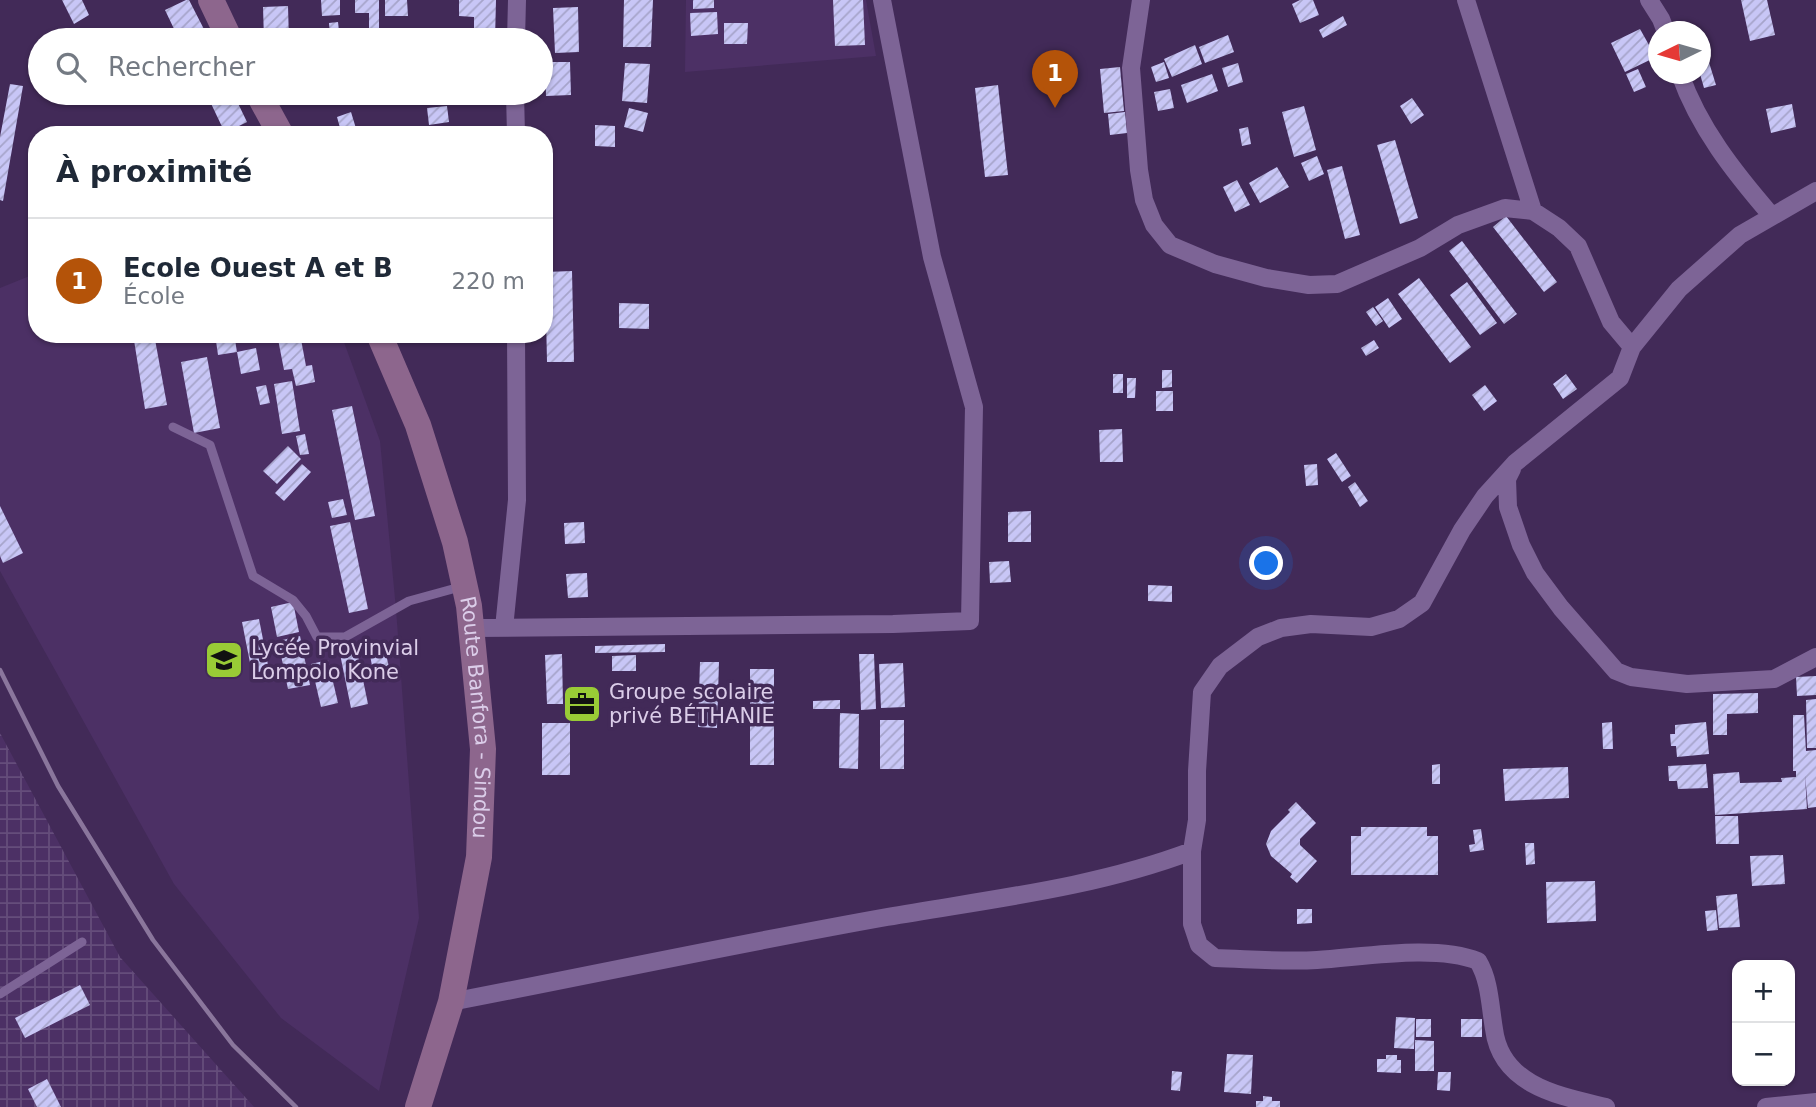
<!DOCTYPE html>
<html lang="fr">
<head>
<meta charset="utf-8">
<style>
  body { margin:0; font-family:"DejaVu Sans",sans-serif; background:#f6f6f7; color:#1f2937 }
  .controls { position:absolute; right:21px; bottom:21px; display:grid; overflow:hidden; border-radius:14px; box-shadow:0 2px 5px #0004 }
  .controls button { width:63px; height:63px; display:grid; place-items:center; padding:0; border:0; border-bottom:2px solid #e0e1e3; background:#fff; color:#1f2937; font:35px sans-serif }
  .compass { position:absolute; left:1648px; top:21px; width:63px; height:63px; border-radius:50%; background:#fff; box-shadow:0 2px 5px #0004; rotate:265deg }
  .you { position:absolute; left:1267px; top:564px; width:24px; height:24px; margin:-18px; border:5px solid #fff; border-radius:50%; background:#1a73e8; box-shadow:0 0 0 10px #1a73e833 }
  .badge { display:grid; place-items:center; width:46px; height:46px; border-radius:50%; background:#b45309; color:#fff; font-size:23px; font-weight:700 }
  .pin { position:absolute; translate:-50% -58px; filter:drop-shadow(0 2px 4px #0008) }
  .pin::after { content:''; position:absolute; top:37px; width:24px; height:21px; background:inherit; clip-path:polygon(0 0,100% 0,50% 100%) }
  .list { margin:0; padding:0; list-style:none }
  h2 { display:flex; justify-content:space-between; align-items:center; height:91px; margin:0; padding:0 28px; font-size:30px }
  h2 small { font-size:23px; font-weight:400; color:#747a83 }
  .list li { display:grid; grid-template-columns:46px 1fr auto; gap:21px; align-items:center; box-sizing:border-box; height:126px; padding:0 28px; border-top:2px solid #e0e1e3 }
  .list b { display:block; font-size:26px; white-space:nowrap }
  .list p { margin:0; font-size:23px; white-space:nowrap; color:#747a83 }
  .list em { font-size:23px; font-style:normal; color:#747a83 }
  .icon { flex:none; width:38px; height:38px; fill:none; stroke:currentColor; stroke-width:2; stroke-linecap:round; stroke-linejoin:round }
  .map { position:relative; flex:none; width:1816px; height:1107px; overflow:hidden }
  .search { position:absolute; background:#fff; box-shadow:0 2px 5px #0004; left:28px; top:28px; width:525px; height:77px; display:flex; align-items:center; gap:18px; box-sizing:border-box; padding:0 24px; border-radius:38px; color:#747a83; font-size:26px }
  .panel { position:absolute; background:#fff; box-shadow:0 2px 5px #0004; left:28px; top:126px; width:525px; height:217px; border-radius:28px }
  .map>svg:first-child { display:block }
  .built { fill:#4c3065 }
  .industrial { fill:url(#industrial-grid) }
  .building { fill:url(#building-hatch) }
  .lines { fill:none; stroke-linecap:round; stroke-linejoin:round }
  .service { stroke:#7d6496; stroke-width:9 }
  .minor { stroke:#7d6496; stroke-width:18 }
  .secondary { stroke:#8d668d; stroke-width:26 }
  .rail { stroke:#8a769c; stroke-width:4.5 }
  .labels { text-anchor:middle; stroke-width:7; stroke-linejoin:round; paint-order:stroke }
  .poi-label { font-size:21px; fill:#dbcde9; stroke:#422a58; text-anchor:start }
  .street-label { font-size:21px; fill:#dbcde9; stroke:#422a58 }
</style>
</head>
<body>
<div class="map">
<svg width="1816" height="1107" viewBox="0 0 1816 1107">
  <defs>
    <pattern id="industrial-grid" width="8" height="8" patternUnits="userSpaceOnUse" patternTransform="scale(1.75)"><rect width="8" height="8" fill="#4c3065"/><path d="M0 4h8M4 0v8" fill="none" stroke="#654d7b"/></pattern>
    <pattern id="building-hatch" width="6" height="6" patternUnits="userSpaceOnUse" patternTransform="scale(1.75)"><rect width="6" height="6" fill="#c8c6f6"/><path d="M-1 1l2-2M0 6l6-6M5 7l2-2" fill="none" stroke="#a6a4ca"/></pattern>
  </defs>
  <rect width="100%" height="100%" fill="#422a58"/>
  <!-- built -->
  <path class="built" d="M686,0H866L876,56L685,72Z
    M37,273V334H341L380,441L396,609L419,918L379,1091L281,1018L174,884L0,571V288Z"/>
  <!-- industrial -->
  <path class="industrial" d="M0,733L120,957L254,1107H0Z"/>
  <!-- building -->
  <path class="building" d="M62,0H82L89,15L74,24Z
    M186,0H189L208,37L202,40H171L168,34L175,31L165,10Z
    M321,0H340V15L322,16Z
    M355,0H379V40H369V13H355Z
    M385,0H407L408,16H385Z
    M459,0H496L495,40H474V17L459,16Z
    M624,0H653L651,47H623Z
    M693,0H714V8L693,9Z
    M833,0H863L865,45L835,46Z
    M1300,0H1313L1319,15L1300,23L1292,4Z
    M1741,0H1767L1775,35L1750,41Z
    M288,6L289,40H264L263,7Z
    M578,7L579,52L555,53L553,8Z
    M717,12L718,34L691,36L690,13Z
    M1343,16L1347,25L1323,38L1319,30Z
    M338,22L340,40H326L325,37L330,36L329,23Z
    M724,23H748L747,44H724Z
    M1640,29L1649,45L1654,43L1658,56L1625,72L1611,43Z
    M1228,35L1234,52L1205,63L1199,47Z
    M1195,45L1202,64L1172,77L1164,59Z
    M1707,56L1716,85L1704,88L1700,74V58Z
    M545,62H570L571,95L546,96Z
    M1164,62L1169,78L1156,82L1151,67Z
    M625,63L650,64L647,103L622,101Z
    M1238,63L1243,82L1228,87L1222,68Z
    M1120,67L1124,111L1104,113L1100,69Z
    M1638,69L1646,87L1634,92L1626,74Z
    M1212,74L1218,91L1187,103L1181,85Z
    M10,84L23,86L3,201L0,200V137Z
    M998,85L1008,175L985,177L975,88Z
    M1170,89L1174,108L1158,111L1154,92Z
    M206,93H233L247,122L225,133Z
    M1412,98L1424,115L1411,124L1400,106Z
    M1792,104L1796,127L1771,133L1766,109Z
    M447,106L449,122L429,125L427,108Z
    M1304,106L1316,150L1294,157L1282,112Z
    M629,108L648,113L643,132L624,127Z
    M351,112L358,135H342L337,117Z
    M1125,112L1127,133L1110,135L1108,114Z
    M595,125L615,126V147L595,146Z
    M454,126L471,127V135H453Z
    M1248,127L1251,144L1242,146L1239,129Z
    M1395,140L1418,218L1400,224L1377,145Z
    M1317,156L1324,174L1309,181L1301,163Z
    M1342,166L1360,235L1345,239L1327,170Z
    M1277,167L1289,187L1260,203L1249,183Z
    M1237,180L1250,205L1235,212L1223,187Z
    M1506,216L1557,282L1544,292L1493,227Z
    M1462,241L1517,314L1504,324L1449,251Z
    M572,271L574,362H547L545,272Z
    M1419,278L1471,347L1450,363L1398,294Z
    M1467,282L1497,323L1480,335L1450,295Z
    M1388,298L1402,319L1389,328L1375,307Z
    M619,303L649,304V329L619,328Z
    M1373,307L1383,321L1376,326L1366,312Z
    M133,334H154L167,405L145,409Z
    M215,334H234L237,352L218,355Z
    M277,334H300L306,366L312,365L315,382L296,386L292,369L284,370Z
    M1374,340L1379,348L1366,356L1361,348Z
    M256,348L260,370L241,374L237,352Z
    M207,357L220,428L194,433L181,362Z
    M1162,370H1172V387L1162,388Z
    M1113,374H1123V393H1113Z
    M1566,374L1577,389L1563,399L1553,384Z
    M1127,378H1136L1135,398H1127Z
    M292,381L300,431L282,434L274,384Z
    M266,385L270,403L260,405L256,387Z
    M1485,385L1497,401L1484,411L1472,395Z
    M1156,391H1173V411H1156Z
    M352,406L375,516L355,520L332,410Z
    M1122,429L1123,462H1100L1099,430Z
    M305,434L309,454L300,455L296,436Z
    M288,446L301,459L277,484L263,471Z
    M1336,453L1351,476L1342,482L1327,459Z
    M302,464L311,472L284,501L275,493Z
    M1317,464L1318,485L1306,486L1304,465Z
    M1355,482L1368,501L1360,507L1348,487Z
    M343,499L347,515L332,518L328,502Z
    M0,506L23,553L3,563L0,556Z
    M1031,511V542H1008V512Z
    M350,522L368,609L349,613L330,526Z
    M584,522L585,543L565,544L564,523Z
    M1009,561L1011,582L990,583L989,562Z
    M587,573L588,597L568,598L566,574Z
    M1148,585L1172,586V602L1148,601Z
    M293,602L299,632L277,637L271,607Z
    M259,619L269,670L252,673L242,622Z
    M300,636L310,685L288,689L278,641Z
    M665,644V652L595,653V646Z
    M384,646L389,667L373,671L369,650Z
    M357,651L368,704L351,708L340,654Z
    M562,654L563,704H547L545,655Z
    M859,654H874L876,709L861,710Z
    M636,655V671H612V656Z
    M328,660L338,703L321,707L311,664Z
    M700,662H719L717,728L698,727Z
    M903,663L905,707L881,708L879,664Z
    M750,669H774V765H750Z
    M1816,676V695L1797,696L1796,677Z
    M1758,693V713L1727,714V735H1713V694Z
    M1816,699V748H1807L1806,700Z
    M840,700V709H813V701Z
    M840,713L859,714L858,769L839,768Z
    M1793,715H1804L1806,751L1816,750V807L1808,808L1805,775L1807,809L1715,815L1713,774L1739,772L1740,783L1782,782L1781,778L1796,777V771H1793Z
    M880,720H904V769H880Z
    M1612,722L1613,749H1603L1602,723Z
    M1706,722L1709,754L1677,757L1676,746H1671L1670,734H1675V725Z
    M542,723H570V775H542Z
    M1440,764V784H1432V765Z
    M1706,764L1708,788L1678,789L1677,781H1669L1668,766Z
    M1568,767L1569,798L1505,801L1503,769Z
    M1296,802L1316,823L1300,839V845L1317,861L1297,883L1290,877L1292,874L1271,856L1266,844L1271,831L1290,812L1288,810Z
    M1715,816H1738L1739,844H1716Z
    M1361,827H1427V836H1438V875H1351V836H1361Z
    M1481,829L1484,850L1470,852L1469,845L1475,844L1473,830Z
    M1525,843H1534L1535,864L1526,865Z
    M1783,855L1785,884L1752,886L1750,856Z
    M1595,881L1596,921L1547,923L1546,882Z
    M1737,894L1740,927L1719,928L1716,896Z
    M1297,909H1312V923L1297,924Z
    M1716,910L1718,930L1707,931L1705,911Z
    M80,985L90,1005L25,1038L15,1018Z
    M1396,1017L1415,1018L1414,1049L1394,1048Z
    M1416,1019H1431V1037H1416Z
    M1461,1019H1482V1037H1461Z
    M1415,1040L1434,1041V1071H1415Z
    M1227,1054L1253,1055L1251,1094L1224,1092Z
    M1386,1055H1397V1060H1401V1073L1377,1072V1059H1386Z
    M1172,1071L1182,1072L1180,1091L1171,1090Z
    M1438,1072H1451L1450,1091L1437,1090Z
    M47,1079L61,1107H37L28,1089Z
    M1263,1096L1272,1097V1101H1280V1107H1256V1101H1263Z"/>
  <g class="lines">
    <!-- service -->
    <path class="service" d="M173,427L210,445L253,576L293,600L306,616L317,637H345L409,601L460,587
      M0,994L82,942"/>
    <!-- minor -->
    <path class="minor" d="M1141,0L1131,68L1139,170L1144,200L1154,225L1170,245L1215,264L1266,278L1309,285L1337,284L1420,248L1458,225L1505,208L1533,211L1559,228L1578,246L1611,322L1632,347
      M1466,0L1533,211
      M1649,0L1661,19L1666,32
      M516,40L517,0
      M1680,74C1699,128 1734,172 1771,215
      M515,93L516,135
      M261,97L345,93
      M1512,469L1507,479L1508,507L1521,545L1535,573L1561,608L1616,671L1631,677L1687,684L1774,679L1816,657
      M471,628L893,624L970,621L974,407L932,257L882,0
      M504,628L517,500L516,334
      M451,1002C596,974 741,943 887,917C990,899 1094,888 1192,851
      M1606,1107C1560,1096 1501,1086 1494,1029C1490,1006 1490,981 1478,961C1435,944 1364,957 1317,960C1283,962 1249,959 1215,958L1199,945L1192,924V851L1197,820V771L1202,692L1220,666L1258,637L1281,628L1311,624L1371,627L1399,619L1422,603L1462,530L1485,496L1515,463L1620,378L1632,347L1679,289L1740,235L1816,191
      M1766,1107L1816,1102"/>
    <!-- secondary -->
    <g class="secondary">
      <path d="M211,0L230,40"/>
      <path d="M258,93L281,135"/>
      <path id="s1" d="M379,334L418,425L455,542L469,606L483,749L479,857L469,909L451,1002L418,1107"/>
    </g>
    <!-- rail -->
    <path class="rail" d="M0,670L58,786L153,940L233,1045L296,1107"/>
  </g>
  <!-- icons -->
  <defs>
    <symbol id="school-square" viewBox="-11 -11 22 22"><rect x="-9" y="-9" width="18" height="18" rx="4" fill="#99cb36" stroke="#422a58"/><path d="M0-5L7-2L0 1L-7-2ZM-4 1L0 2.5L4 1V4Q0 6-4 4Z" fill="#111"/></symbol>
    <symbol id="office-square" viewBox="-11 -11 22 22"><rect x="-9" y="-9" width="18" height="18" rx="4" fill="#99cb36" stroke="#422a58"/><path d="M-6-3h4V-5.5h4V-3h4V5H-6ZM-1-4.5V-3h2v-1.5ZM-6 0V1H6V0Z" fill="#111"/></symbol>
  </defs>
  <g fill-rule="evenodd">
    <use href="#school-square" x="202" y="638" width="44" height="44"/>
    <use href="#office-square" x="560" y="682" width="44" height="44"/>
  </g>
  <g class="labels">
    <!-- poi labels -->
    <g class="poi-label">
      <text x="251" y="655">Lycée Provinvial<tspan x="251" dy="24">Lompolo Kone</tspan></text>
      <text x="609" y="699">Groupe scolaire<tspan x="609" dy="24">privé BÉTHANIE</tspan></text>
    </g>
    <!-- street labels -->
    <g class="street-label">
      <text dy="7" stroke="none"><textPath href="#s1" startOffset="399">Route Banfora - Sindou</textPath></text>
    </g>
  </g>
</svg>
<div class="controls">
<button>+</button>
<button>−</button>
</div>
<svg class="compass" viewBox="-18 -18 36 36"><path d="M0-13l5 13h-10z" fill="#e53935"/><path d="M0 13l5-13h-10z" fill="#747a83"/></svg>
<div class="you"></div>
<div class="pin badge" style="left:1055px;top:108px">1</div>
<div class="search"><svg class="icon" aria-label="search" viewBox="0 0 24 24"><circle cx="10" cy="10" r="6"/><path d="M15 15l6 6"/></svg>Rechercher</div>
<section class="panel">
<h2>À proximité<small></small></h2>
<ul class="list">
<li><span class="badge">1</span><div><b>Ecole Ouest A et B</b><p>École</p></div><em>220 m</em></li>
</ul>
</section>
</div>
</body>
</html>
